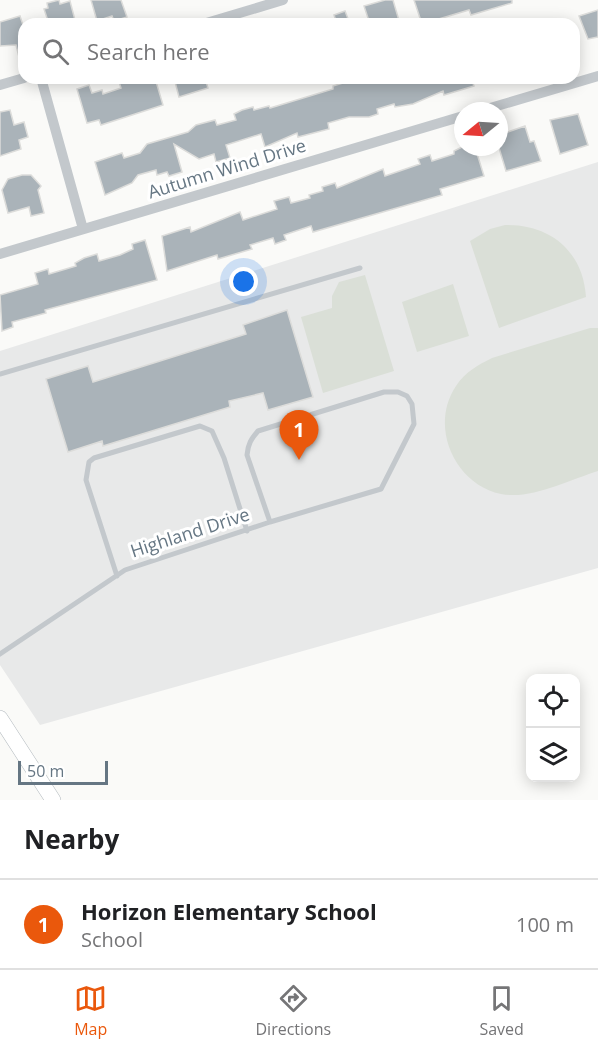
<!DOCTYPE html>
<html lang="en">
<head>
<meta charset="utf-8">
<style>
  body { margin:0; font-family:"Open Sans",sans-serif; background:#f6f6f6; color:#202124 }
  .controls { position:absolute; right:18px; bottom:18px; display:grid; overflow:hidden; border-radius:12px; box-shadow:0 3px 15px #0003 }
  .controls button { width:54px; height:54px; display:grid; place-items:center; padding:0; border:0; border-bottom:2px solid #e0e0e0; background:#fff; color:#202124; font:30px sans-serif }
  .compass { position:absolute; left:454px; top:102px; width:54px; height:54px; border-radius:50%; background:#fff; box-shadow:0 3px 15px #0003; rotate:252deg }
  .scale { position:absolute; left:18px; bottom:15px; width:90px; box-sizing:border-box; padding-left:6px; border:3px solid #657683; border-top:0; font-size:16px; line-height:21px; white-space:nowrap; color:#657683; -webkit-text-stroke:4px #fff; paint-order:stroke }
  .you { position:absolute; left:244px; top:282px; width:21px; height:21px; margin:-15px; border:4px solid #fff; border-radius:50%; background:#1a73e8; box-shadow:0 0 0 9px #1a73e833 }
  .badge { display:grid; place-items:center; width:39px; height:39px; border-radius:50%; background:#ea580c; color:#fff; font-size:20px; font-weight:700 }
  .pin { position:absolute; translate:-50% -50px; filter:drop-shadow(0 2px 3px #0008) }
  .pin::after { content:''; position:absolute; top:32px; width:21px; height:18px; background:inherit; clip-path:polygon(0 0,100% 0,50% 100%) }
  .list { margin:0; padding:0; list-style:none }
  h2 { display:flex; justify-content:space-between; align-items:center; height:78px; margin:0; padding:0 24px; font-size:26px }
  h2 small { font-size:20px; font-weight:400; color:#757577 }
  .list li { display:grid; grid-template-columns:39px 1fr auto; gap:18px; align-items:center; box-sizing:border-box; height:90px; padding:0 24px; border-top:2px solid #e0e0e0 }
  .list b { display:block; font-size:22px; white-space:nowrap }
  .list p { margin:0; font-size:20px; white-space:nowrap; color:#757577 }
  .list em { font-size:20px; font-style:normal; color:#757577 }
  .icon { flex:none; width:33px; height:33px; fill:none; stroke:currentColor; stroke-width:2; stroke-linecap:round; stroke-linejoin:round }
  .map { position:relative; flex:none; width:598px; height:800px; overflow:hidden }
  .search { position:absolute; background:#fff; box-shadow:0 3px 15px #0003; left:18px; right:18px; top:18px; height:66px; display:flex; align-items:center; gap:15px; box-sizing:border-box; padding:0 21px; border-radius:18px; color:#757577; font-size:22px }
  .sheet { height:168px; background:#fff }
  nav { display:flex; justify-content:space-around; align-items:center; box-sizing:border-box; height:84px; border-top:2px solid #e0e0e0; background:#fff; font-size:16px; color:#757577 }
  nav a { display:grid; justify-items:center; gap:3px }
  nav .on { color:#ea580c }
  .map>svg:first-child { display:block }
  .built { fill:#e8e9e9 }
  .green { fill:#dadfd7 }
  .building { fill:#aab3b9; stroke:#dcdcda; stroke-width:1.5 }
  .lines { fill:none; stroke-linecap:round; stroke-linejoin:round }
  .secondary-casing { stroke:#b3babf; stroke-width:16 }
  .service { stroke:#c3c8cc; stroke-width:5 }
  .minor { stroke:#c3c8cc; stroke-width:10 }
  .secondary { stroke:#fff; stroke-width:15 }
  .labels { text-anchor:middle; stroke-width:6; stroke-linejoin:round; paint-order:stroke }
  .street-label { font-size:18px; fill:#657683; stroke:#fff }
</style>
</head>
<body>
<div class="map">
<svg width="598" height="800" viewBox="0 0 598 800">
  <rect width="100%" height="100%" fill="#fafaf8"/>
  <!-- built -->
  <path class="built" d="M598,162V568L40,725L0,665V351Z"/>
  <!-- green -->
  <path class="green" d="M505,225C550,224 583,251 586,297L499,328L470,241L490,229Z
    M365,275L394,371L323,393L301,317L332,308V296L339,282Z
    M453,284L469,336L417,352L402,302Z
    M590,328H598V471C569,480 531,500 501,494C454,484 429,426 456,386C465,372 478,365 492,358Z"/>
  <!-- building -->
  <path class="building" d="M59,0L60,4L70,1L76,24H49L44,9L48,8L47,3Z
    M91,0H121L127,17L114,21L112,16L97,21Z
    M385,0H393L400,24H370L364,6Z
    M414,0H512V3L471,15L469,10L422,24Z
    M598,10V37L588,39L579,16Z
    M345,11L350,24H337L334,15Z
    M20,16L24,28V64L21,65L16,45L0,46V22Z
    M125,78H155L163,105L101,125L99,120L87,123L77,89L89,85L92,93L102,90L103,94L121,88L119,82Z
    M174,78H205L208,88L179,97Z
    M359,78H471L474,86L444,95L443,91L413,104L395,107L394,104L377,109L378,114L369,117H349L328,123L329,129L298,137L297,133L265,147L261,134L226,145L230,158L216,162L214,154L199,159L174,144L182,172L169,176L167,172L157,175L156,170L138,175L132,183L105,195L95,162L122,153L124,158L140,153L147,144L188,132L196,125L215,120L217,125L236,120L234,114L242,110L253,107L254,110L269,106L270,108L333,89V86Z
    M10,110L14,125L24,122L28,137L19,140L21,149L0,156V112Z
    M578,114L588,145L560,154L550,120Z
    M525,126L530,142L534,141L541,161L506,171L499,148V135Z
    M462,147H475L484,176L440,189L442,195L313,232L311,226L284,235L286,240L275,244L273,238L250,245L252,249L218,259L217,255L167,271L162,236L190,227L191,232L240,212L243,220L277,209L274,201L289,197L291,203L310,198L309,195L323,191L322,187L335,183L337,188L383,169L385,176L420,164L418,159L430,155L432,161L454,154V151Z
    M22,175H31L41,186L38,190L44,213L31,216L29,207L8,213L2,190L8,179Z
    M145,240L157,280L45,310L46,313L12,322L13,327L2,331L0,295L38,284L35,273L48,269L49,274L76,266L75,263L84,258L97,254L99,261L120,255L133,249L132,244Z
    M287,310L313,397L268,410L263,393L229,401L230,407L103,446L102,441L68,452L46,379L88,366L93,382L246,334L243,325Z"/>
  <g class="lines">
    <defs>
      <path id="secondary" d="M0,718L53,800"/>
    </defs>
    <!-- secondary casing -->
    <use href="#secondary" class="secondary-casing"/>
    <!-- service -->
    <path class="service" d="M0,374L360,268
      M384,392H398L407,396L412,404L414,424L381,489L270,522L247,455C248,444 251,439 258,431Z
      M117,576L86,480L89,462L94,458L200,426L212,431L224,458L247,531
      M0,654L125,570L270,522"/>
    <!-- minor -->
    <path class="minor" d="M203,24L283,0
      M41,78L83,229
      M0,85L24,78
      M480,111L598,76
      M0,254L463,116"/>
    <!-- secondary -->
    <use href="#secondary" class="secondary"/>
  </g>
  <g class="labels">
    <!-- street labels -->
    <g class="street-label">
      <text transform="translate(227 169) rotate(-17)" y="6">Autumn Wind Drive</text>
      <text transform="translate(190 533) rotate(-18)" y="6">Highland Drive</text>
    </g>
  </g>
</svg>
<div class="controls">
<button><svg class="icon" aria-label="locate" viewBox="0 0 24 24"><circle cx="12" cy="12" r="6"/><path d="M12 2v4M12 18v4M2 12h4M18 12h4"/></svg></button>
<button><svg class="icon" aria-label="layers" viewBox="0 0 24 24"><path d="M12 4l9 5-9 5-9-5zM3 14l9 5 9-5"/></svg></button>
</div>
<svg class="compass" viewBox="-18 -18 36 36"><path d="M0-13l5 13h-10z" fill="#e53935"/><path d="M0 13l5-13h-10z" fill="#757577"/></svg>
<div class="scale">50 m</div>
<div class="you"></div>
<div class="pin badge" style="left:299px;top:460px">1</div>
<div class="search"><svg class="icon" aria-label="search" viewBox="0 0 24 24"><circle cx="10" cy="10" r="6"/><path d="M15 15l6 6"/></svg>Search here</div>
</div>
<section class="sheet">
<h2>Nearby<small></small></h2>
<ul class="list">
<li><span class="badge">1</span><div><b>Horizon Elementary School</b><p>School</p></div><em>100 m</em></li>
</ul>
</section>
<nav>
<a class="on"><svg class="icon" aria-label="map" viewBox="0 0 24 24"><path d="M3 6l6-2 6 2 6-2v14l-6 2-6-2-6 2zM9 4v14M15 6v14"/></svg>Map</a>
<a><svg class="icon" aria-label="directions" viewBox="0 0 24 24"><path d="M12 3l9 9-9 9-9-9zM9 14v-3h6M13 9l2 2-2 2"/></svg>Directions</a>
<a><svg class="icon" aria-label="saved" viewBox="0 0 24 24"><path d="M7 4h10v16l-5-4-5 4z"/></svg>Saved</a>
</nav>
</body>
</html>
